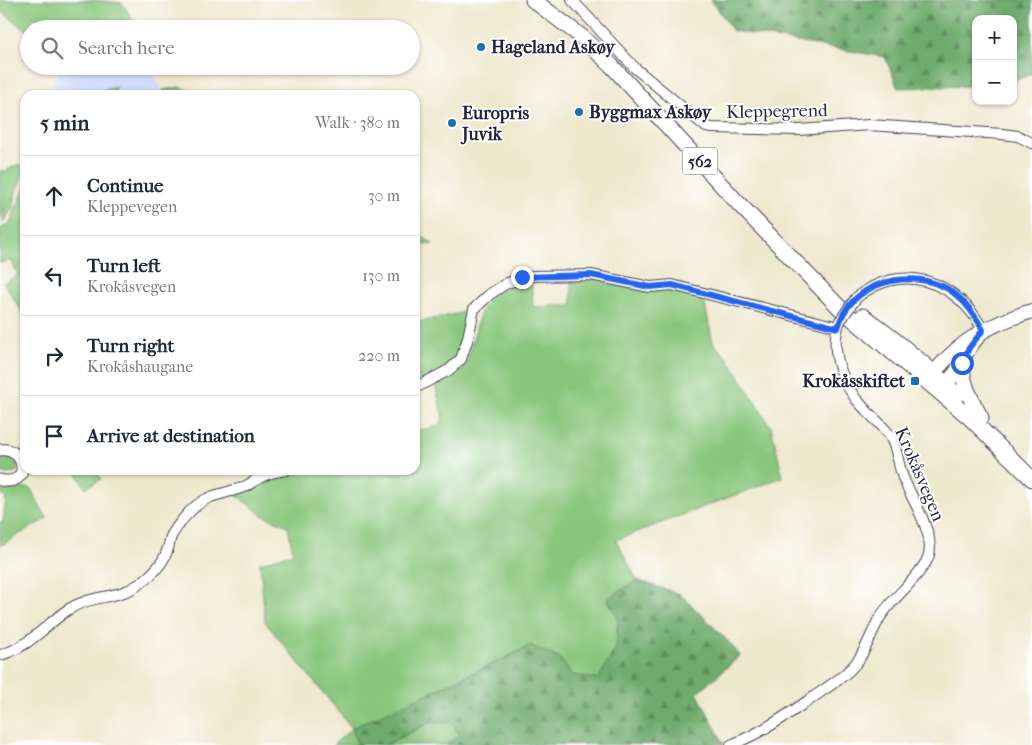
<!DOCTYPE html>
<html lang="en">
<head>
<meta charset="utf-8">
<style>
  body { margin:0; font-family:"IM FELL French Canon",serif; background:#f2f2f3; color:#1f2937 }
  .controls { position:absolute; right:15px; top:15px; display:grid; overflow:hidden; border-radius:10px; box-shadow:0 1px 4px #0004 }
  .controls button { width:45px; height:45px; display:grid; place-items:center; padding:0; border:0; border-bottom:1px solid #e0e1e3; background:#fff; color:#1f2937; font:25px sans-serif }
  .stop { position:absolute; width:15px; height:15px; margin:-11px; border:4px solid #2563eb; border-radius:50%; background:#fff }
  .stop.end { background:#2563eb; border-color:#fff; box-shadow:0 1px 5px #0008 }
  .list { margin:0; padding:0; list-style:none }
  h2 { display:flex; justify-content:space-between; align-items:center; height:65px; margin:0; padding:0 20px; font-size:21px }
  h2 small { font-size:16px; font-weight:400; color:#747a83 }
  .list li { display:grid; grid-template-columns:32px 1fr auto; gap:15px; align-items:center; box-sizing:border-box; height:80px; padding:0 20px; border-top:1px solid #e0e1e3 }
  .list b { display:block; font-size:19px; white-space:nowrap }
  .list p { margin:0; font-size:16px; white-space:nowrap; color:#747a83 }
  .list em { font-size:16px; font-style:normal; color:#747a83 }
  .icon { flex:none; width:28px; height:28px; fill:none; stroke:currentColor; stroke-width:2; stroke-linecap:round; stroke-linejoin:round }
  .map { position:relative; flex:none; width:1032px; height:745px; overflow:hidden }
  .search { position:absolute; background:#fff; box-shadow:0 1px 4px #0004; left:20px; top:20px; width:400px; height:55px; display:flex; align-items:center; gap:12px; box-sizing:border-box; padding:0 18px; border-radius:28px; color:#747a83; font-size:19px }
  .panel { position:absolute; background:#fff; box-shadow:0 1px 4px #0004; left:20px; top:90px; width:400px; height:385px; border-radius:15px }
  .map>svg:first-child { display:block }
  .built { fill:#cedafa }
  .green { fill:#89c67c; stroke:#56745c }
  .forest { fill:url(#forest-firs); stroke:#486654 }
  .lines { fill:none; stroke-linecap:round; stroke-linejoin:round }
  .minor-casing { stroke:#414051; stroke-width:12 }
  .tertiary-casing { stroke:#414051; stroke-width:13 }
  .secondary-casing { stroke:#414051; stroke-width:16 }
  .primary-casing { stroke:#414051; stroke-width:17 }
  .minor { stroke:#fff; stroke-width:10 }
  .tertiary { stroke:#fff; stroke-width:11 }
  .secondary { stroke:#fff; stroke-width:14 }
  .primary { stroke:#fff; stroke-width:15 }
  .minor-bridge-casing { stroke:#414051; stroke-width:12; stroke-linecap:butt }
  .minor-bridge { stroke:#fff; stroke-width:10 }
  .route { stroke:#2563eb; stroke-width:6 }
  .poi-dot { fill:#1f6fb2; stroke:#fff; stroke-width:2 }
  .labels { text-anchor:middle; stroke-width:4; stroke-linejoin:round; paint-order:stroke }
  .shield { fill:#fff; stroke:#646476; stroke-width:1 }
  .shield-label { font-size:16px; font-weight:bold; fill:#22223b }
  .poi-label { font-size:18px; font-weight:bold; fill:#22223b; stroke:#fff; text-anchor:start }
  .street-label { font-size:18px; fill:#22223b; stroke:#fff }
</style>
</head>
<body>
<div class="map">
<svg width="1032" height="745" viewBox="0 0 1032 745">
  <defs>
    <pattern id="forest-firs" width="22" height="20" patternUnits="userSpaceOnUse" patternTransform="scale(1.25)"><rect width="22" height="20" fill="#6eab6c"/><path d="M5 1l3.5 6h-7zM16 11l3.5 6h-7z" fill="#5a8b5a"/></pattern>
  </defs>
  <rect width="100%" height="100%" fill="#fff"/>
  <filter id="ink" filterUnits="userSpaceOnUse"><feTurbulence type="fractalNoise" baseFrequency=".02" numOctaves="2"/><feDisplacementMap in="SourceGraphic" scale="10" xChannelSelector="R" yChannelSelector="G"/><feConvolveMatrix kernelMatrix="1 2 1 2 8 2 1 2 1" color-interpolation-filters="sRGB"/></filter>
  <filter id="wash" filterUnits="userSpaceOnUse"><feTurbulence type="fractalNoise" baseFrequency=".0096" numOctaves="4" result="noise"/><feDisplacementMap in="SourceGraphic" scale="20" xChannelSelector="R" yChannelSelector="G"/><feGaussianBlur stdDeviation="1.12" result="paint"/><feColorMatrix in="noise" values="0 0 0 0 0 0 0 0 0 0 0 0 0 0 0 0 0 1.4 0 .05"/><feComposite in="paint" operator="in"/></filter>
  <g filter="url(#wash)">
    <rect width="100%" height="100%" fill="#eee8cd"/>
    <!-- built -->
    <path class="built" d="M60,66L147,67L166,95H50Z"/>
    <!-- green -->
    <path class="green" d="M0,0H95L122,3L139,29H66L54,21L49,25L34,17L26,30L0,10Z
      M116,87L114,95H91V94Z
      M180,87L199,95H166L163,90Z
      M18,164L25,167V170L16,191L14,206L3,222L5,209L4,208L0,221V171H6Z
      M25,187V317L4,283L18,275L11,260L0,263V229L10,223Z
      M415,232L433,244L415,246Z
      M603,278L671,288L703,295L713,343L727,357L771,427L783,477L616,540L637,580L607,599L618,617L616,648L598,680L573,675L559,658L530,646L353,728L357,744L361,745H333L352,728L265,622L260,563L293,553L288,526L264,516L236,495L278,475L301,470H415V431L440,426L443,418L435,385C444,379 456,373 464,366C469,360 470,352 472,344C482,302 485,289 531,281L533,307L572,305L571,279Z
      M469,311L459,358L448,368L415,384V323Z
      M6,454L17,463V471L8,474L0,472V455Z
      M74,470H95L101,479L86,488Z
      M15,488H30L47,518L0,546V522L3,523L6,499L0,492Z
      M451,722L460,735L446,745H385L429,723Z"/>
    <!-- forest -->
    <path class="forest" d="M711,0H1032V74L1013,81V19H976V86L898,88L885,57L733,31Z
      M637,580L680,594L730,643L740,656L697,693L724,744L446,745L460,735L451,722L429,723L385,745L357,744L352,728L505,659L530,645L559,658L573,675L598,679L616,648L618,617L607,599Z"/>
  </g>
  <g filter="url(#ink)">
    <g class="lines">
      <defs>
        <path id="minor" d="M572,0L635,68L706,127L712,128L799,130L869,125L1002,134L1018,136L1032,143
          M856,298C901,260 958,281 983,330
          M415,388L449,370L461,359L468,338L474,309L490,294L507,283L531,276L591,275L650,287L672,285L838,327
          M0,655C26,649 45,626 66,611C90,594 116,600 138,585C149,577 163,564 167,551C170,545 169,538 173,533C182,519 195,503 211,497C222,493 233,491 244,487C252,483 259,477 268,474C273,472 280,471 286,470
          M731,745C761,733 786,716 812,698C829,686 847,676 859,659C867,647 872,632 879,619C892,597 915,583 927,560C939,538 910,497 902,475C898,462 897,448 890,436C883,425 872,417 864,408C843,387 828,350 840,321"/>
        <path id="tertiary" d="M0,450C26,446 33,488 0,480"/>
        <path id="secondary" d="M983,330L969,348L955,374L946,383L933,386L934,373L937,369C964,338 993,323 1032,311"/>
        <path id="primary" d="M533,0L582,37L611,65L738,203L841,309L969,417L1032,479
          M863,316C896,340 928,366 957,395
          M962,363C962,384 971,399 981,418"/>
      </defs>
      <!-- minor casing -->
      <use href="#minor" class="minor-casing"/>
      <!-- tertiary casing -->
      <use href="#tertiary" class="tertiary-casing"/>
      <!-- secondary casing -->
      <use href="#secondary" class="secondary-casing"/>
      <!-- primary casing -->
      <use href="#primary" class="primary-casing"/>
      <!-- minor -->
      <use href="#minor" class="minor"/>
      <!-- tertiary -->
      <use href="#tertiary" class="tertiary"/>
      <!-- secondary -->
      <use href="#secondary" class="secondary"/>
      <!-- primary -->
      <use href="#primary" class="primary"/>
      <defs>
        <path id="minor-bridge" d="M840,321L856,298"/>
      </defs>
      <!-- minor-bridge casing -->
      <use href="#minor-bridge" class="minor-bridge-casing"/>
      <!-- minor-bridge -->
      <use href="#minor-bridge" class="minor-bridge"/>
    </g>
  </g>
  <g class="lines" filter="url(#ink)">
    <!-- route -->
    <path class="route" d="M522,277L591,275L650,287L672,285L838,328C849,284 904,269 942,286C960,294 974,313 983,330L969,348L962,363"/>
  </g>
  <!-- markers -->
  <g class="poi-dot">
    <circle cx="481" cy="47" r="5"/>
    <circle cx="579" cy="112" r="5"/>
    <circle cx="452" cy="123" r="5"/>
    <rect x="910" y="376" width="10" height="10" rx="2.5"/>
  </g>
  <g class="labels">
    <!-- shield labels -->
    <rect class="shield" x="682.5" y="147.5" width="35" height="27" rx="4"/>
    <g class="shield-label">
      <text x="700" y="167">562</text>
    </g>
    <!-- poi labels -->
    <g class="poi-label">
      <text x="491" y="53">Hageland Askøy</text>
      <text x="589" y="118">Byggmax Askøy</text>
      <text x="462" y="119">Europris<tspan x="462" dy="21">Juvik</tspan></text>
      <text x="905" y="387" text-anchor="end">Krokåsskiftet</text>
    </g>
    <!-- street labels -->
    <g class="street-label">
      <text transform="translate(777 111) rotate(-1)" y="6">Kleppegrend</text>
      <text transform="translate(920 474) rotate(67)" y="6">Krokåsvegen</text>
    </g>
  </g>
</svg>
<div class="controls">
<button>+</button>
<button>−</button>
</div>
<div class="stop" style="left:962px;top:363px"></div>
<div class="stop end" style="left:522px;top:277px"></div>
<div class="search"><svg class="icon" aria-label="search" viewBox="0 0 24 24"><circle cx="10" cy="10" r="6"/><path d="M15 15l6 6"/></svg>Search here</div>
<section class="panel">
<h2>5 min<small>Walk · 380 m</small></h2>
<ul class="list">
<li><svg class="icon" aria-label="ahead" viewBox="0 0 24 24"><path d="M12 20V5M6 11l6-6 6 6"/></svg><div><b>Continue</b><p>Kleppevegen</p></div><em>30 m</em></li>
<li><svg class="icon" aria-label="left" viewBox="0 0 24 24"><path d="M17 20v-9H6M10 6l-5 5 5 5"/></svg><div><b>Turn left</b><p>Krokåsvegen</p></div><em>130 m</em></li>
<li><svg class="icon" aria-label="right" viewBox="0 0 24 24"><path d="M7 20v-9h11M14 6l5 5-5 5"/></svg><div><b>Turn right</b><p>Krokåshaugane</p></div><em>220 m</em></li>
<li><svg class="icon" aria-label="arrive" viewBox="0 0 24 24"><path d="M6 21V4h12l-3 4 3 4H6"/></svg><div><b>Arrive at destination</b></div></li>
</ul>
</section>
</div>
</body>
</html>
